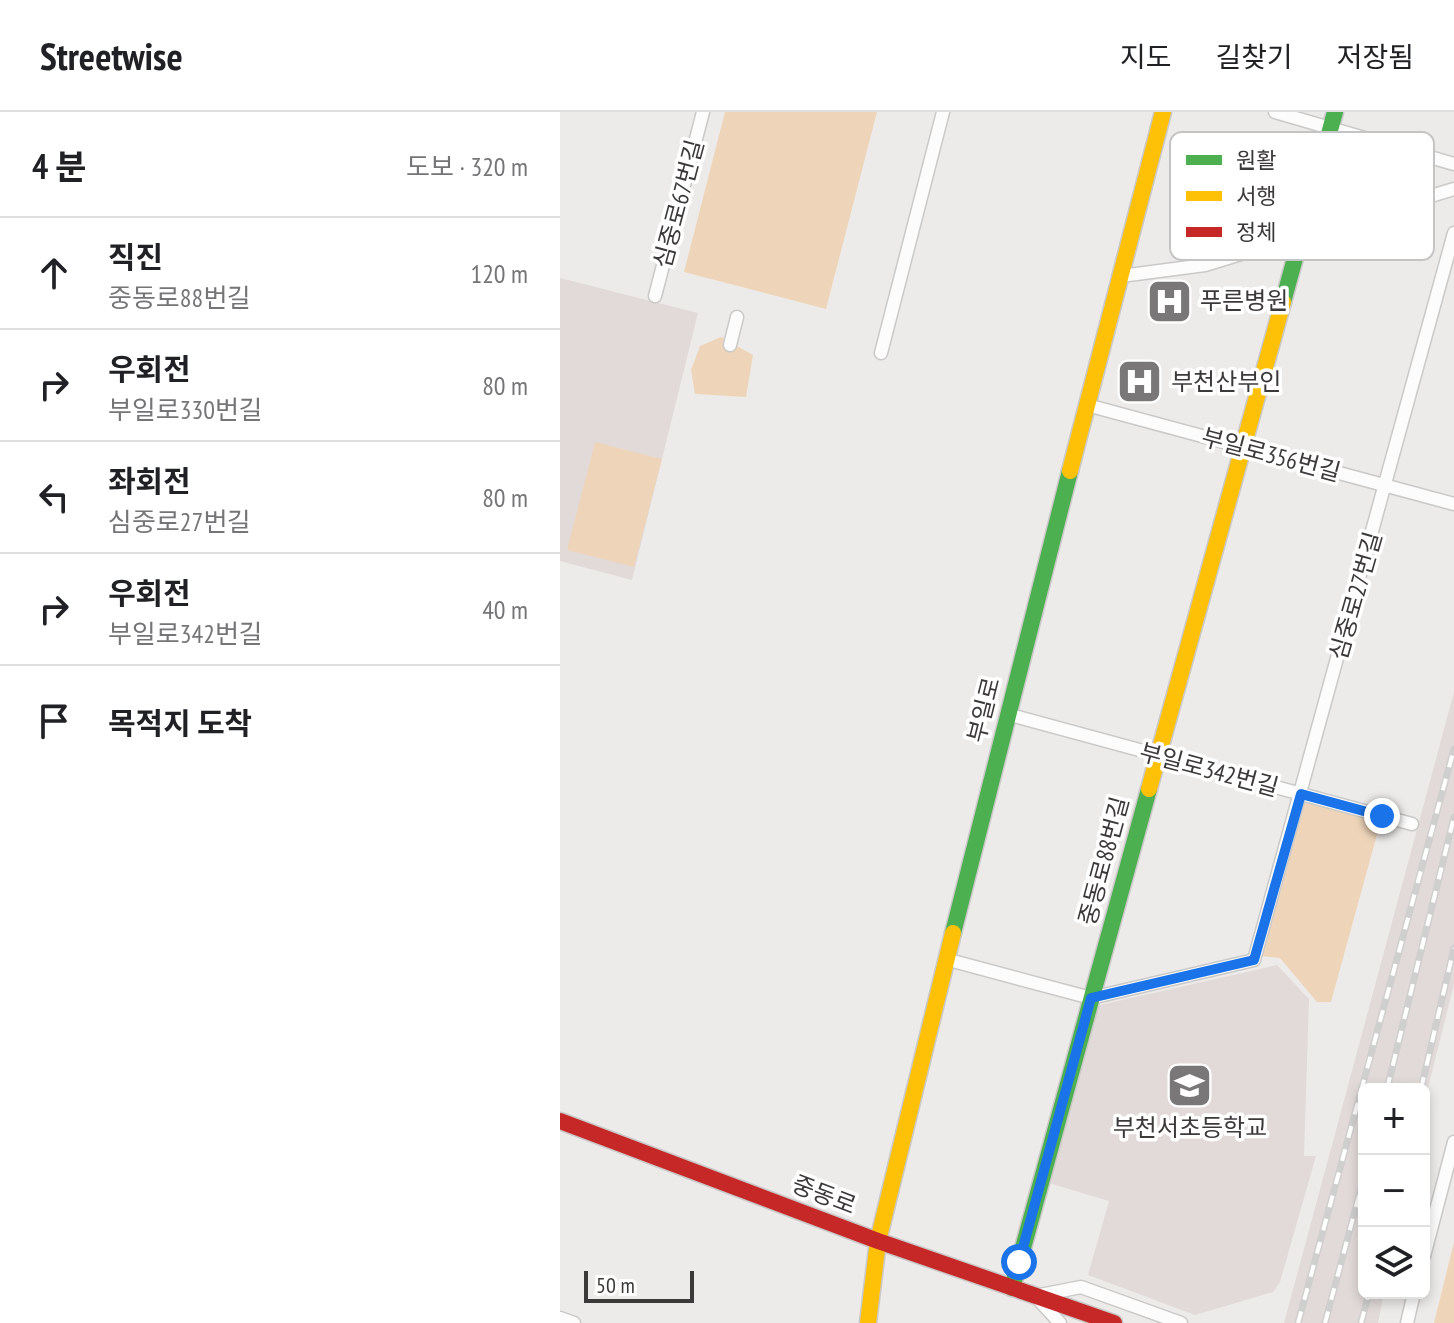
<!DOCTYPE html>
<html lang="ko">
<head>
<meta charset="utf-8">
<style>
  body { margin:0; font-family:"PT Sans Narrow","Noto Sans KR",sans-serif; background:#f6f6f6; color:#202124 }
  .controls { position:absolute; right:24px; bottom:24px; display:grid; overflow:hidden; border-radius:12px; box-shadow:0 4px 12px #0003 }
  .controls button { width:72px; height:72px; display:grid; place-items:center; padding:0; border:0; border-bottom:2px solid #e0e0e0; background:#fff; color:#202124; font:40px sans-serif }
  .scale { position:absolute; left:24px; bottom:20px; width:110px; box-sizing:border-box; padding-left:8px; border:4px solid #3b3939; border-top:0; font-size:22px; line-height:28px; white-space:nowrap; color:#3b3939; -webkit-text-stroke:6px #fff; paint-order:stroke }
  .stop { position:absolute; width:24px; height:24px; margin:-18px; border:6px solid #1a73e8; border-radius:50%; background:#fff }
  .stop.end { background:#1a73e8; border-color:#fff; box-shadow:0 2px 8px #0008 }
  .list { margin:0; padding:0; list-style:none }
  h2 { display:flex; justify-content:space-between; align-items:center; height:104px; margin:0; padding:0 32px; font-size:34px }
  h2 small { font-size:26px; font-weight:400; color:#757577 }
  .list li { display:grid; grid-template-columns:52px 1fr auto; gap:24px; align-items:center; box-sizing:border-box; height:112px; padding:0 32px; border-top:2px solid #e0e0e0 }
  .list b { display:block; font-size:30px; white-space:nowrap }
  .list p { margin:0; font-size:26px; white-space:nowrap; color:#757577 }
  .list em { font-size:26px; font-style:normal; color:#757577 }
  .icon { flex:none; width:44px; height:44px; fill:none; stroke:currentColor; stroke-width:2; stroke-linecap:round; stroke-linejoin:round }
  .map { position:relative; flex:none; width:894px; height:1211px; overflow:hidden }
  header { display:flex; align-items:center; gap:48px; box-sizing:border-box; height:112px; padding:0 40px; background:#fff; border-bottom:2px solid #e0e0e0 }
  header strong { font-size:38px }
  nav { display:flex; gap:44px; margin-inline-start:auto; font-size:28px }
  main { display:flex }
  aside { flex:1; background:#fff }
  .map>svg:first-child { display:block }
  .built { fill:#e1dad9 }
  .park { fill:#eed5ba }
  .lines { fill:none; stroke-linecap:round; stroke-linejoin:round }
  .street-casing { stroke:#cac9c8; stroke-width:15 }
  .fast-casing { stroke:#cac9c8; stroke-width:19 }
  .slow-casing { stroke:#cac9c8; stroke-width:19 }
  .jam-casing { stroke:#cac9c8; stroke-width:19 }
  .street { stroke:#fcfcfc; stroke-width:12 }
  .fast { stroke:#4caf50; stroke-width:16 }
  .slow { stroke:#ffc107; stroke-width:16 }
  .jam { stroke:#c62828; stroke-width:16 }
  .rail-casing { stroke:#d0cfcf; stroke-width:7 }
  .rail { stroke:#fff; stroke-width:4; stroke-dasharray:12; stroke-linecap:butt }
  .route { stroke:#1a73e8; stroke-width:10 }
  .labels { text-anchor:middle; stroke-width:7; stroke-linejoin:round; paint-order:stroke }
  .street-label { font-size:24px; fill:#3b3939; stroke:#fff }
  .poi-label { font-size:24px; fill:#3b3939; stroke:#fff; text-anchor:start }
  .key { fill:#fff; stroke:#c4c4c4; stroke-width:2 }
  .key-label { font-size:22px; fill:#3b3939 }
</style>
</head>
<body>
<header>
<strong>Streetwise</strong>
<nav><a>지도</a><a>길찾기</a><a>저장됨</a></nav>
</header>
<main>
<aside>
<h2>4 분<small>도보 · 320 m</small></h2>
<ul class="list">
<li><svg class="icon" aria-label="ahead" viewBox="0 0 24 24"><path d="M12 20V5M6 11l6-6 6 6"/></svg><div><b>직진</b><p>중동로88번길</p></div><em>120 m</em></li>
<li><svg class="icon" aria-label="right" viewBox="0 0 24 24"><path d="M7 20v-9h11M14 6l5 5-5 5"/></svg><div><b>우회전</b><p>부일로330번길</p></div><em>80 m</em></li>
<li><svg class="icon" aria-label="left" viewBox="0 0 24 24"><path d="M17 20v-9H6M10 6l-5 5 5 5"/></svg><div><b>좌회전</b><p>심중로27번길</p></div><em>80 m</em></li>
<li><svg class="icon" aria-label="right" viewBox="0 0 24 24"><path d="M7 20v-9h11M14 6l5 5-5 5"/></svg><div><b>우회전</b><p>부일로342번길</p></div><em>40 m</em></li>
<li><svg class="icon" aria-label="arrive" viewBox="0 0 24 24"><path d="M6 21V4h12l-3 4 3 4H6"/></svg><div><b>목적지 도착</b></div></li>
</ul>
</aside>
<div class="map">
<svg width="894" height="1211" viewBox="0 0 894 1211">
  <rect width="100%" height="100%" fill="#edebea"/>
  <!-- built -->
  <path class="built" d="M0,166L138,201L72,468L0,449Z
    M894,580V872L864,992V977H804V1181H824L818,1211H724Z
    M717,853L749,887L744,1044H756L720,1170L713,1180L635,1203L528,1163L549,1089L489,1071L531,905L540,893Z"/>
  <!-- park -->
  <path class="park" d="M165,0H317L266,197L124,160Z
    M161,225L193,243L186,285L135,282L131,258L140,234Z
    M35,330L102,347L74,455L7,438Z
    M743,686L821,708L771,890H757L720,846L700,844Z
    M894,1130V1211H874Z"/>
  <g class="lines">
    <defs>
      <path id="street" d="M715,0L894,52
        M561,164L645,153L894,77
        M95,184L143,0
        M170,233L177,205
        M321,241L383,0
        M527,293L894,392
        M447,602L852,712
        M389,848L531,886L694,848L894,121
        M864,1144L894,1030
        M475,1184L521,1175L621,1211
        M477,1186L500,1211
        M0,1206L14,1211
        M847,1211L854,1181"/>
      <path id="fast" d="M723,190L775,0
        M393,821L510,359
        M452,1176L589,677"/>
      <path id="slow" d="M510,359L603,0
        M589,677L723,190
        M308,1211L318,1129L393,821"/>
      <path id="jam" d="M0,1009L318,1129L554,1211"/>
    </defs>
    <!-- street casing -->
    <use href="#street" class="street-casing"/>
    <!-- fast casing -->
    <use href="#fast" class="fast-casing"/>
    <!-- slow casing -->
    <use href="#slow" class="slow-casing"/>
    <!-- jam casing -->
    <use href="#jam" class="jam-casing"/>
    <!-- street -->
    <use href="#street" class="street"/>
    <!-- fast -->
    <use href="#fast" class="fast"/>
    <!-- slow -->
    <use href="#slow" class="slow"/>
    <!-- jam -->
    <use href="#jam" class="jam"/>
    <defs>
      <path id="rail" d="M827,977L894,705
        M861,977L894,836
        M738,1211L894,637
        M765,1211L804,1065
        M801,1211L809,1181"/>
    </defs>
    <!-- rail casing -->
    <use href="#rail" class="rail-casing"/>
    <!-- rail -->
    <use href="#rail" class="rail"/>
  </g>
  <g class="lines">
    <!-- route -->
    <path class="route" d="M459,1150L531,886L694,848L741,682L822,704"/>
  </g>
  <!-- icons -->
  <defs>
    <symbol id="hospital-square" viewBox="-11 -11 22 22"><rect x="-9" y="-9" width="18" height="18" rx="4" fill="#797777" stroke="#fff"/><path d="M-5-5h3v3.5h4V-5h3V5h-3V1.5h-4V5h-3Z" fill="#fff"/></symbol>
    <symbol id="school-square" viewBox="-11 -11 22 22"><rect x="-9" y="-9" width="18" height="18" rx="4" fill="#797777" stroke="#fff"/><path d="M0-5L7-2L0 1L-7-2ZM-4 1L0 2.5L4 1V4Q0 6-4 4Z" fill="#fff"/></symbol>
  </defs>
  <g fill-rule="evenodd">
    <use href="#hospital-square" x="584" y="164" width="51" height="51"/>
    <use href="#hospital-square" x="554" y="244" width="51" height="51"/>
    <use href="#school-square" x="604" y="948" width="51" height="51"/>
  </g>
  <g class="labels">
    <!-- street labels -->
    <g class="street-label">
      <text transform="translate(119 92) rotate(-75)" y="8">심중로67번길</text>
      <text transform="translate(711 343) rotate(15)" y="8">부일로356번길</text>
      <text transform="translate(796 484) rotate(-74)" y="8">심중로27번길</text>
      <text transform="translate(424 598) rotate(-76)" y="8">부일로</text>
      <text transform="translate(649 658) rotate(15)" y="8">부일로342번길</text>
      <text transform="translate(544 749) rotate(-75)" y="8">중동로88번길</text>
      <text transform="translate(264 1083) rotate(21)" y="8">중동로</text>
    </g>
    <!-- poi labels -->
    <g class="poi-label">
      <text x="640" y="197">푸른병원</text>
      <text x="611" y="278">부천산부인</text>
      <text x="630" y="1024" text-anchor="middle">부천서초등학교</text>
    </g>
  </g>
  <!-- legend -->
  <rect x="610" y="20" width="264" height="128" rx="12" class="key"/>
  <rect x="626" y="43" width="36" height="10" fill="#4caf50"/>
  <rect x="626" y="79" width="36" height="10" fill="#ffc107"/>
  <rect x="626" y="115" width="36" height="10" fill="#c62828"/>
  <g class="key-label">
    <text x="676" y="56">원활</text>
    <text x="676" y="92">서행</text>
    <text x="676" y="128">정체</text>
  </g>
</svg>
<div class="controls">
<button>+</button>
<button>−</button>
<button><svg class="icon" aria-label="layers" viewBox="0 0 24 24"><path d="M12 4l9 5-9 5-9-5zM3 14l9 5 9-5"/></svg></button>
</div>
<div class="scale">50 m</div>
<div class="stop" style="left:459px;top:1150px"></div>
<div class="stop end" style="left:822px;top:704px"></div>
</div>
</main>
</body>
</html>
